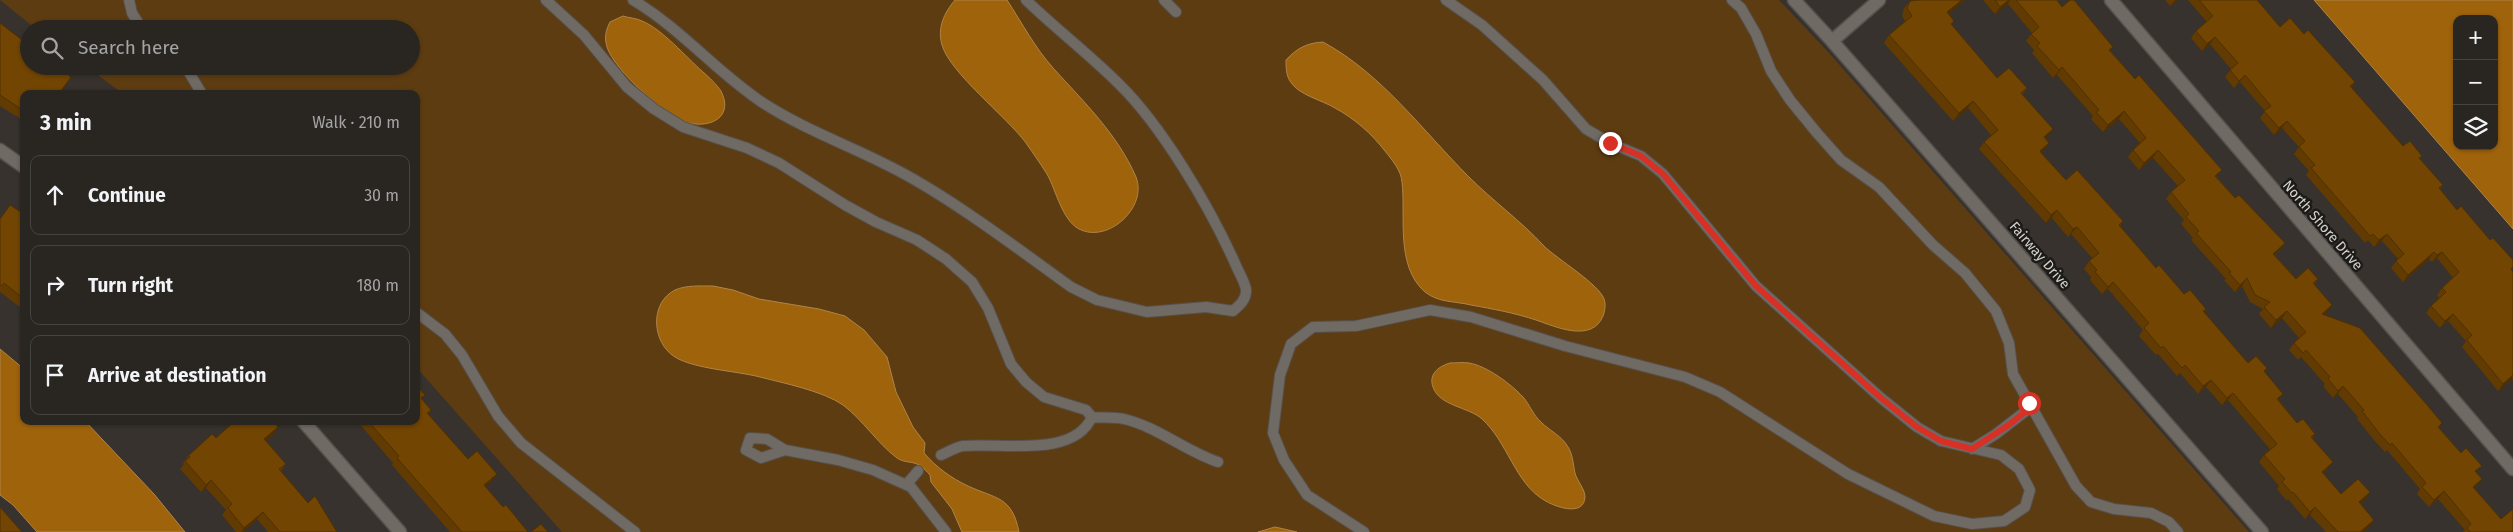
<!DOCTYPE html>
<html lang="en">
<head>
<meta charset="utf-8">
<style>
  body { margin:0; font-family:"Fira Sans",sans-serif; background:#312e2a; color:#f1f3f6 }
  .controls { position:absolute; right:15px; top:15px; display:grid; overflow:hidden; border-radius:10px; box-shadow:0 1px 4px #0004 }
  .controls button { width:45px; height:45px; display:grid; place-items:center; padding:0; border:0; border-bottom:1px solid #454340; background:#292622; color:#f1f3f6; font:25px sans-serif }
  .stop { position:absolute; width:15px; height:15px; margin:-11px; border:4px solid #d93025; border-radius:50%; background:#fff }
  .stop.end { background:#d93025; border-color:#fff; box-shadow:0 1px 5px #0008 }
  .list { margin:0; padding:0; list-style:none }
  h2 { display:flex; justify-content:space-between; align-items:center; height:65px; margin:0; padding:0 20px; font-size:21px }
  h2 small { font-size:16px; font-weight:400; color:#a5a5a5 }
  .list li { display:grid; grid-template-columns:32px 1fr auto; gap:15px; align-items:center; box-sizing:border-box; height:80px; margin:0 10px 10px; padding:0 10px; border:1px solid #454340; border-radius:10px }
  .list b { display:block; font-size:19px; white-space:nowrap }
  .list em { font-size:16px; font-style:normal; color:#a5a5a5 }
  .icon { flex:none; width:28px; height:28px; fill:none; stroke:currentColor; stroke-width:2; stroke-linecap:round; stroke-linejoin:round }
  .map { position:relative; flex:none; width:2513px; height:532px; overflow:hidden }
  .search { position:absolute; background:#292622; box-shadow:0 1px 4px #0004; left:20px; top:20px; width:400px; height:55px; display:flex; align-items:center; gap:12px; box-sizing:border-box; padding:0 18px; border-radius:28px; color:#a5a5a5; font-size:19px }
  .panel { position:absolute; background:#292622; box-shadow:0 1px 4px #0004; left:20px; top:90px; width:400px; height:335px; border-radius:10px }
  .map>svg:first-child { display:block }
  .green { fill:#5e3c11 }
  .water { fill:#9f630c; stroke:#af8446; fill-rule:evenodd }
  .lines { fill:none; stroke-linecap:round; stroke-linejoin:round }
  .service-casing { stroke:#55514d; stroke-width:12 }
  .minor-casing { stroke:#55514d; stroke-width:15 }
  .service { stroke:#706a65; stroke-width:10 }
  .minor { stroke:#706a65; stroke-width:12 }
  .wall { fill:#623b02 }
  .shaded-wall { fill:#503001 }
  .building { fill:#724502; stroke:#503001 }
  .route { stroke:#d93025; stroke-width:6 }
  .labels { text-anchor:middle; stroke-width:5; stroke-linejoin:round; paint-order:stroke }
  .street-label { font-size:14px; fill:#d4d1cd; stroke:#1d1b18 }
</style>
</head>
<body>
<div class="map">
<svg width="2513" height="532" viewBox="0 0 2513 532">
  <rect width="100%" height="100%" fill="#37322d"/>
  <!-- green -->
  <path class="green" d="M0,0H1779L1830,54L2249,532H562L416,367V94H123L86,66H411V29H36Z"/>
  <!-- water -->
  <path class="water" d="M955,0H1007C1022,23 1035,48 1054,69C1084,102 1118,135 1136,177C1148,207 1108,244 1079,229C1062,220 1056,190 1047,174C1040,163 1033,153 1026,143C1006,116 950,73 942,45C937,28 944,13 955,0Z
    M2314,0H2513V229ZM2457,19H2494V146H2457Z
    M623,16C629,18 636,18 642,21C662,29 686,57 703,72C709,77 717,85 721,91C734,117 711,128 689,123C666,117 614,70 607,47C604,37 606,30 610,22Z
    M1323,42C1382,74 1422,130 1469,177C1493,201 1521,221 1544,246C1557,259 1599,284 1604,299C1606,304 1605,311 1603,316C1592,343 1556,327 1536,320C1515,313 1493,309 1471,305C1455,301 1439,303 1425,292C1395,266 1406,216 1402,182C1401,170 1392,160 1385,151C1371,133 1355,119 1335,108C1322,100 1298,95 1290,81C1286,75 1286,67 1286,60C1297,48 1307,43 1323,42Z
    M713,286L733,290L759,299L819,309L845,316L864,330L887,357L896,392L913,427L925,443L924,453C936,467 951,478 968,486C996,499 1012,496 1019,532H962L952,509L931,482L930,475C927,472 923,467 919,465C912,461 904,463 897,458C877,443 863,420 843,405C823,391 783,383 760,377C737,371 694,369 675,357C652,343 649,303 675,290C686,285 701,286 713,286Z
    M0,349L24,369V421H85L154,494L185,532H37L13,505L0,495Z
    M1450,363C1456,363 1463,362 1469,363C1487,366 1511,384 1523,397C1530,405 1533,415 1541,422C1550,431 1562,436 1568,447C1573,455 1573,464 1575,473C1577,481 1585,489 1585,497C1584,518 1553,506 1544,500C1515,483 1507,441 1482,419C1469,407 1439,406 1433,387C1428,373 1440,366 1450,363Z
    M1275,527L1297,532H1258Z"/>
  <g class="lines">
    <defs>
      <path id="service" d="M129,0L132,13L142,29
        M546,0L584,35L627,87L654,109L683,127L747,148L779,163L845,205L876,222L917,240L946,259L972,282L988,308L1011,364L1026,382L1044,397L1086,410L1092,417C1073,459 1000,442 963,446C956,447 948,452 941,455
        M633,0C683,30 716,72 763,103C811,134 866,151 915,180C967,210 1021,251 1071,287L1097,300L1147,312L1206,307L1233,311C1240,305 1247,299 1246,289C1244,280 1237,269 1234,261C1209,206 1162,126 1119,84C1089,54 1056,29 1026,0
        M1164,0L1176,12
        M1732,0L1741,8L1756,34L1771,71L1790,100L1817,133L1841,160L1879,187L1933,245L1965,273L1996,311L2009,343L2013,374L2076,486L2091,502L2114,509L2151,513L2169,522L2178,532
        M183,66L187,69L202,94
        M416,312L445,334L462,355L498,416L521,443L635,532
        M1092,417C1103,418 1114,417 1124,419C1158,427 1185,451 1218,462
        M1972,449L1996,434L2031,407
        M785,450L761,458L746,450L750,438L767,439L785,450L838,460L873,470L911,487L946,532
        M906,485L918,471
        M1364,532L1307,495L1284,460L1273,433L1280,375L1291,344L1313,327L1356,326L1430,310L1471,317L1565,346L1685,377L1720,392L1848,474L1934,516L1972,524L2004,521L2025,507L2030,490L2019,469L2001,455L1941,441L1917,427L1881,398L1756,286L1663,174L1641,156L1610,143L1586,129L1543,80L1482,25L1446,0"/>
      <path id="minor" d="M1794,0L1832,41L2262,532
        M2111,0L2513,469
        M1832,41L1879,0
        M0,150L24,167
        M303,421L400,532"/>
    </defs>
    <!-- service casing -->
    <use href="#service" class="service-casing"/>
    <!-- minor casing -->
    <use href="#minor" class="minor-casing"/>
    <!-- service -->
    <use href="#service" class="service"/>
    <!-- minor -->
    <use href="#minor" class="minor"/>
  </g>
  <!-- wall -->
  <path class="wall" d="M1920,0H1965L1949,14L1952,25L1997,78L2027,88L2022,95L2053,129L2045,138L2049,143L2041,153L2066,180L2123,221L2120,226L2156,268L2184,294L2206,309L2204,312L2248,363L2267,368L2264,372L2279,400L2297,423L2315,434L2312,438L2327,470L2323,473L2341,494L2365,500L2360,504L2369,527L2363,532H2326L2310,515L2305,519L2288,499L2287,501L2277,489L2279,486L2259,462L2264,455L2270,449L2228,400L2222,405L2206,387L2198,394L2180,373L2177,376L2158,354L2156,355L2139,336L2143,330L2108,289L2102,294L2090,280L2091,277L2084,269L2089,261L2093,259L2071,234L2068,237L2052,218L2046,223L1979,149L1984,142L1991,135L1968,108L1953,121L1884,43L1889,35L1905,21L1902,16L1904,8L1910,1Z
    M1983,0H2057L2062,7L2110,50L2217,177L2280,250L2275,255L2296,279H2318L2314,285L2327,313L2324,315L2442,423L2439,428L2482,479L2474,488L2513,532H2463L2465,530L2438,499L2429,507L2417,494L2420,489L2387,450L2385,452L2374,440L2357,419L2358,417L2338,394L2333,398L2323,386L2325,384L2301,357L2298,360L2289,350L2294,343L2299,338L2282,318L2271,328L2259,314L2263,309L2250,302L2242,286L2235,292L2224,280L2226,279L2191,240L2193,238L2181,224L2184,220L2166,199L2171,192L2178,186L2153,158L2139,170L2128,157L2133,150L2140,143L2119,119L2103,132L2091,119L2093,116L2057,75L2053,78L2032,53L2034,50L2026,41L2032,33L2008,4L1995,14Z
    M2165,0H2178L2170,6Z
    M2188,0H2257L2280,27L2304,34L2355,82L2351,87L2403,146L2422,156L2420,159L2443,185L2440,189L2457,210L2513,272V380L2512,379L2498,391L2462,347L2466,341L2448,321L2440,328L2426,313L2431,306L2440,298L2437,295L2442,288L2453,278L2437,258L2432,262L2429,259L2403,282L2391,268L2398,259L2382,241L2374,247L2368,240L2365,243L2306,175L2309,171L2294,154L2299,147L2282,128L2274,135L2260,118L2265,111L2240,82L2234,88L2225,77L2231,69L2210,44L2202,51L2191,38L2196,31L2207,22Z
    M0,23L22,48L53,70L71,77L24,94V121L0,106Z
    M24,214V310L0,292V219Z
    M422,399L431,410L428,414L468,459L492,481L485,487L503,507L528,532H450L392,465L393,463L357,421H416Z
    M251,424L278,427L273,435L266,441L286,464L281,471L308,503L337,532H268L257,519L243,532H236L222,515L226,510L206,488L201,492L180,469L184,464L183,463L188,456L216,438Z"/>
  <!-- shaded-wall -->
  <path class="shaded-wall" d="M1962,0H1965L1942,20L1947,12Z
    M2009,0H2010L2008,4L1995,14L2000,7Z
    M2175,0H2178L2170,6Z
    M2215,37L2210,44L2202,51L2207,44Z
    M2062,67L2057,75L2053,78L2059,70Z
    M2245,75L2240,82L2234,88L2239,81Z
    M1973,101L1968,108L1953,121L1959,113Z
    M2124,111L2119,119L2103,132L2108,125Z
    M2287,121L2282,128L2274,135L2279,128Z
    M2053,129L2048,136L2039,144L2044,137Z
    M2049,143L2044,150L2035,158L2040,151Z
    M2158,150L2153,158L2139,170L2144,163Z
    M2057,210L2052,218L2046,223L2051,215Z
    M2077,227L2071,234L2068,237L2073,229Z
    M2387,234L2382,241L2374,247L2379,240Z
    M2285,243L2280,250L2268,261L2273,254Z
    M2434,252L2429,259L2403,282L2408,275Z
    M2442,252L2437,258L2432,262L2437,255Z
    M2247,278L2242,286L2235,292L2240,285Z
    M2113,282L2108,289L2102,294L2108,287Z
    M2332,305L2327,313L2317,322L2322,314Z
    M2287,311L2282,318L2271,328L2276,320Z
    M2453,314L2448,321L2440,328L2445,321Z
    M2513,375L2512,379L2498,391L2503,384Z
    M2211,380L2206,387L2198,394L2203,386Z
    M2343,386L2338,394L2333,398L2338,391Z
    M2233,393L2228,400L2222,405L2227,398Z
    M278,427L273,435L259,447L264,439Z
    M2333,462L2327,470L2316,479L2322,472Z
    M497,474L492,481L479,493L484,485Z
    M2482,479L2476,486L2467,494L2473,487Z
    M211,480L206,488L201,492L206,485Z
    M2444,491L2438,499L2429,507L2434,500Z
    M2370,492L2365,500L2353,510L2359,502Z
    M2315,507L2310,515L2305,519L2310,512Z
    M263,512L257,519L243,532H241L244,528Z
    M2374,520L2369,527L2363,532H2360Z"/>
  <!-- building -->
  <path class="building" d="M1920,0H1962L1947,12L1954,21L1951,24L1997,78L2009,68L2027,88L2021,93L2053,129L2044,137L2049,143L2040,151L2042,154L2066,180L2077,170L2123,221L2119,225L2156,268L2159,265L2184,294L2190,290L2206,309L2203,311L2248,363L2256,356L2267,368L2264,371L2283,394L2277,399L2297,423L2303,419L2315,434L2311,437L2333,462L2322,472L2341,494L2358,479L2370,492L2359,502L2374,520L2360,532H2338L2315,507L2310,512L2293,492L2292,493L2282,482L2285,479L2264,455L2277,444L2233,393L2227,398L2211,380L2203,386L2185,365L2182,368L2163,346L2161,348L2144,328L2149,323L2113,282L2108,287L2095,272L2097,270L2089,261L2099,253L2077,227L2073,229L2057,210L2051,215L1984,142L1998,130L1973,101L1959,113L1889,35L1912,16L1907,8L1910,1Z
    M1995,0H2009L2000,7Z
    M2016,0H2057L2062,7L2070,0H2074L2113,47L2109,50L2135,79L2139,75L2222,170L2215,176L2235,198L2239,195L2285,243L2273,254L2296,279L2308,268L2318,279L2313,283L2332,305L2322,314L2360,328L2428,406L2442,423L2438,427L2461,453L2466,448L2482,466L2475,471L2482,479L2473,487L2501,519L2513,509V532H2470L2467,528L2471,524L2444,491L2434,500L2422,487L2426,483L2392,443L2390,445L2379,433L2362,411L2364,410L2343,386L2338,391L2328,379L2330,377L2306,350L2303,353L2294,343L2306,332L2287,311L2276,320L2264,307L2270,302L2255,295L2247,278L2240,285L2229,273L2231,272L2196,233L2199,231L2186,217L2189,214L2171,192L2185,180L2158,150L2144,163L2133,150L2146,138L2124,111L2108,125L2096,112L2099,110L2062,67L2059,70L2037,46L2040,43L2031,34L2039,27Z
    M2199,0H2257L2280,27L2290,18L2304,34L2308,30L2355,82L2350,86L2403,146L2410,141L2422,156L2419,158L2443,185L2439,188L2457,210L2461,206L2490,240L2493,238L2513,260V267L2511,269L2513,272V375L2503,384L2467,340L2472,335L2453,314L2445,321L2431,306L2446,292L2442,288L2459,272L2442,252L2437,255L2434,252L2408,275L2396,261L2404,254L2387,234L2379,240L2373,234L2370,236L2311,168L2315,165L2299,147L2305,141L2287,121L2279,128L2264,111L2271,106L2245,75L2239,81L2230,70L2238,63L2215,37L2207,44L2196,31L2213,16Z
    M0,23L26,43L22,48L29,53V66H47L53,70L56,66L71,77L60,92L62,94H24V111L0,95Z
    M10,205L24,214V299L4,283L2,286L0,284V219Z
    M416,385L425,395L421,398L431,410L427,413L468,459L477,451L497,474L484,485L503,507L506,505L528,532H462L397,458L399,456L368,421H416Z
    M235,421H248L251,424L253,421H273L278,427L264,439L286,464L279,469L308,503L315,496L337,532H280L263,512L244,528L228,508L232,504L211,480L206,485L185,461L190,457L188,456L212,434L216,438Z
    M0,507L22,532H0Z
    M541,524L548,532H531Z"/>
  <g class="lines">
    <!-- route -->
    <path class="route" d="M1610,143L1641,156L1663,174L1756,286L1881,398L1917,427L1941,441L1972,449L2010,424L2031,407L2029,403"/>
  </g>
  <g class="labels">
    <!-- street labels -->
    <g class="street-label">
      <text transform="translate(2323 225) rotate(49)" y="5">North Shore Drive</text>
      <text transform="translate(2040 255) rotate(49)" y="5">Fairway Drive</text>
    </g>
  </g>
</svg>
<div class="controls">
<button>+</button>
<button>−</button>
<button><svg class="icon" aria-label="layers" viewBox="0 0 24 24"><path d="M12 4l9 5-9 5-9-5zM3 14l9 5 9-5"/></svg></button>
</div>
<div class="stop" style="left:2029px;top:403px"></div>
<div class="stop end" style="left:1610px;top:143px"></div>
<div class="search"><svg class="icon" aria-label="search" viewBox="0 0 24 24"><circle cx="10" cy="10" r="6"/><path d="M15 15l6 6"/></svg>Search here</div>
<section class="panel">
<h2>3 min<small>Walk · 210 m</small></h2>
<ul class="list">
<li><svg class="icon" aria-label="ahead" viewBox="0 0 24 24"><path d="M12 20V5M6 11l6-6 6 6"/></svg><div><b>Continue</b></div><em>30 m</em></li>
<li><svg class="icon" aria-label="right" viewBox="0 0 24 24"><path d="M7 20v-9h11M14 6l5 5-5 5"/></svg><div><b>Turn right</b></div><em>180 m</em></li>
<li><svg class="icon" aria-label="arrive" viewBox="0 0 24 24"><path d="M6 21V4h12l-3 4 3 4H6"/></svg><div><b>Arrive at destination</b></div></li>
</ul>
</section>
</div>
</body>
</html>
